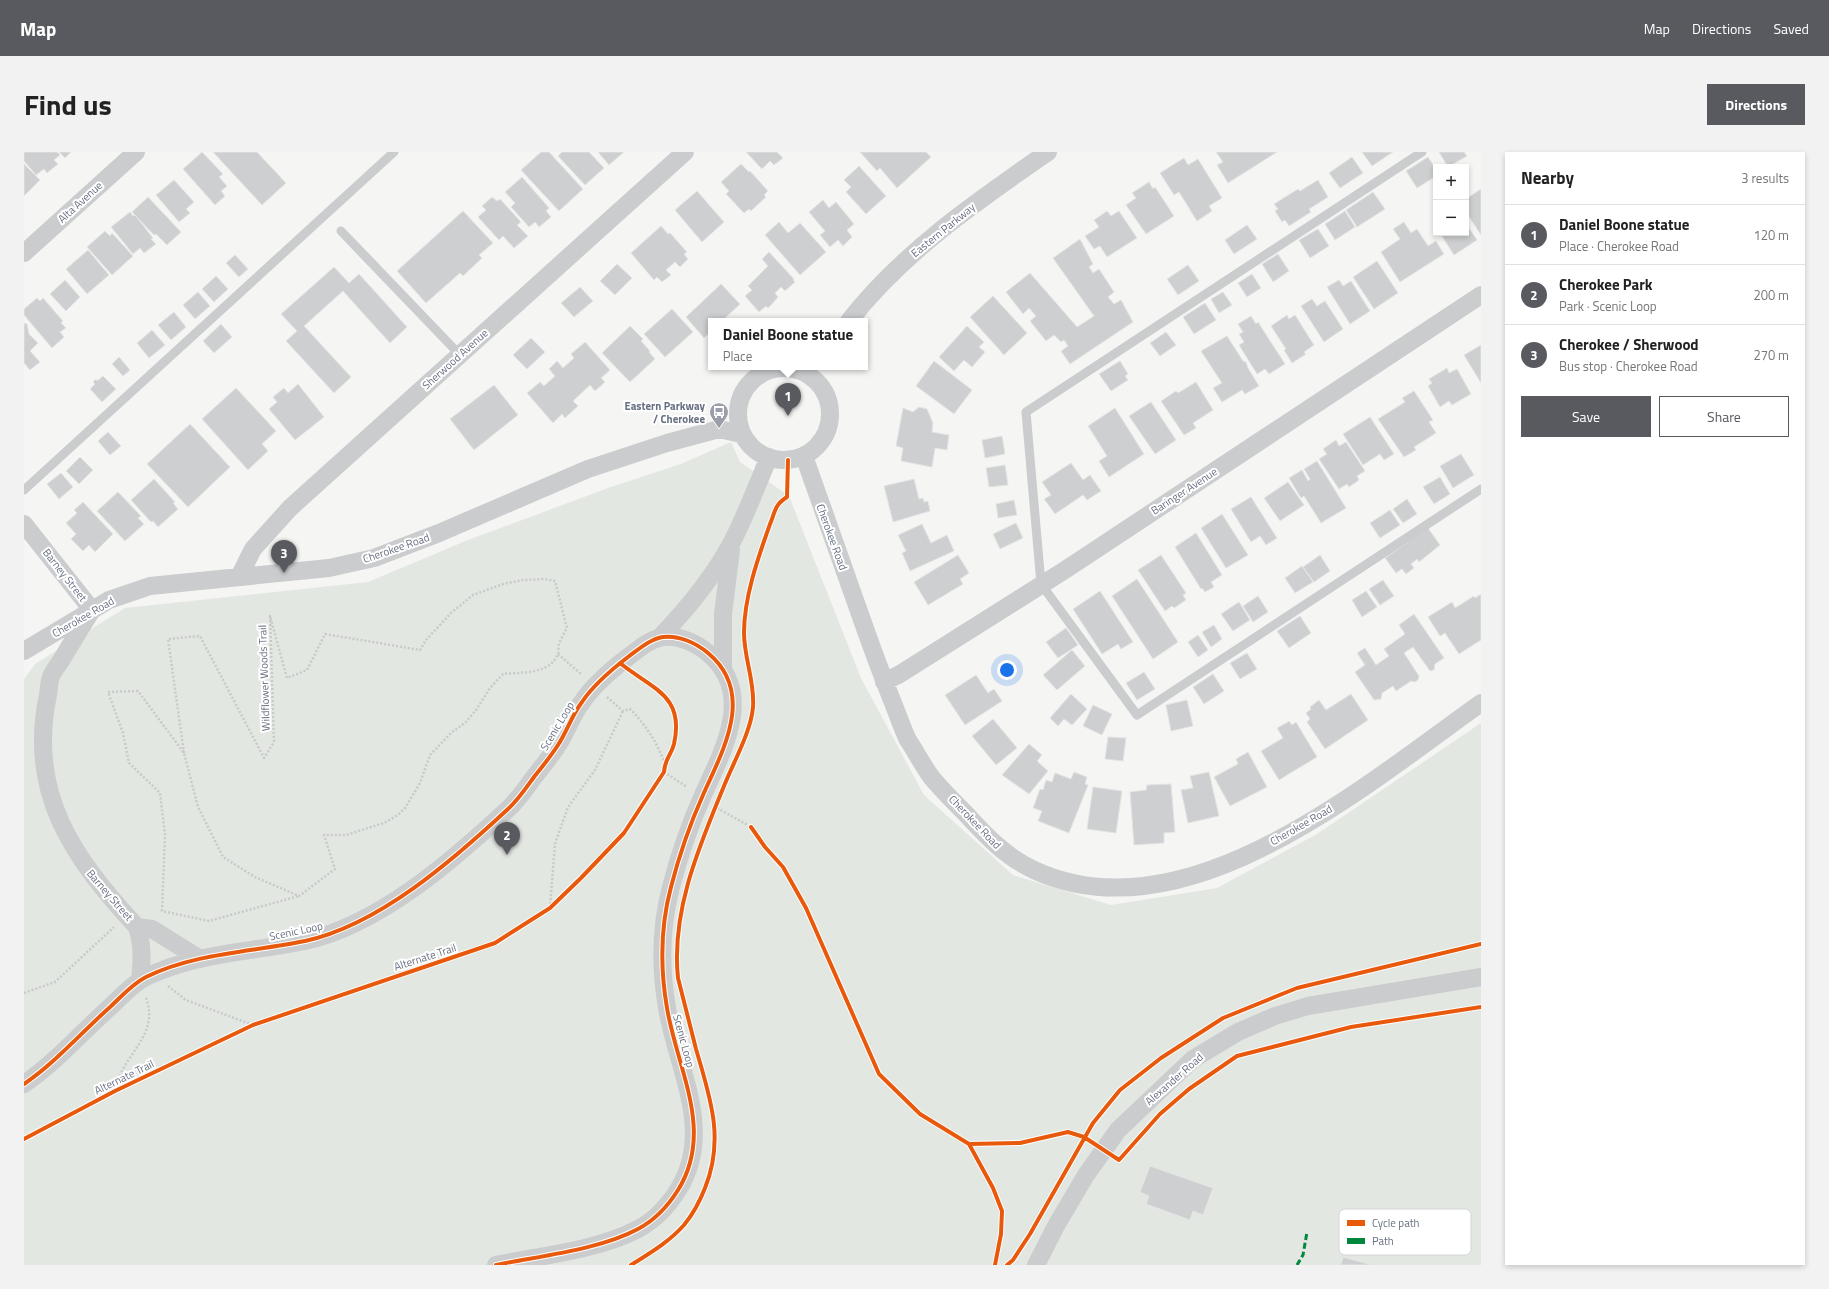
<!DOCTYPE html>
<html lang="en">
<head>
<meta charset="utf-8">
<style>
  body { margin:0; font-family:"Titillium Web",sans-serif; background:#f2f2f2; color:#222 }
  .controls { position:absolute; right:12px; top:12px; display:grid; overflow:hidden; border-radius:0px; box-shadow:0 2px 6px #0003 }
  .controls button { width:36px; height:36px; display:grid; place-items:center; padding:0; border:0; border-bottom:1px solid #e0e0e0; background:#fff; color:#222; font:20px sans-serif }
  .you { position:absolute; left:983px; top:518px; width:14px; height:14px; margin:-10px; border:3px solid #fff; border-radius:50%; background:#1a73e8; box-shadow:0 0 0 6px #1a73e833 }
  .badge { display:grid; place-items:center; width:26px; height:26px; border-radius:50%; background:#585a5f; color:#fff; font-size:13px; font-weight:700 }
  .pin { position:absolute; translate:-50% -33px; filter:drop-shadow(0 1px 2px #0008) }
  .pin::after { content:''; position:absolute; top:21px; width:14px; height:12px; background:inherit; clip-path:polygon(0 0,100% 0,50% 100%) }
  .popup { position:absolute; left:684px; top:166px; width:160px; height:52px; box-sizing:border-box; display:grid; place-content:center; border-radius:0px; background:#fff; filter:drop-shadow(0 1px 3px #0005); font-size:13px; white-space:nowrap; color:#767676 }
  .popup b { font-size:15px; color:#222 }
  .popup::after { content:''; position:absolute; left:50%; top:100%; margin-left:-8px; border:8px solid transparent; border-top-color:#fff }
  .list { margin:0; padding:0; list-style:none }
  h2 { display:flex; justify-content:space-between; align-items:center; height:52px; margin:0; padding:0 16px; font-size:17px }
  h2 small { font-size:13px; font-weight:400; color:#767676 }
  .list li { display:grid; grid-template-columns:26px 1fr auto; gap:12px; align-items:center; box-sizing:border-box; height:60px; padding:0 16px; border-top:1px solid #e0e0e0 }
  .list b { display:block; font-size:15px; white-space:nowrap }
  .list p { margin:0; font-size:13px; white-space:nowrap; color:#767676 }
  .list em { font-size:13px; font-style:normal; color:#767676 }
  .actions { display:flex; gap:8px; padding:12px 16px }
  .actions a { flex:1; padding:9px 0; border:1px solid #585a5f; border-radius:0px; text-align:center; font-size:14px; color:#585a5f }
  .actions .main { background:#585a5f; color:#fff }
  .map { position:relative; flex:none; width:1457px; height:1113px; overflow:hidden; border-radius:0px }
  header { display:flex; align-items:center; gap:24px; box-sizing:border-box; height:56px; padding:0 20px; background:#585a5f; color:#fff }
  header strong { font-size:19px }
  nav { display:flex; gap:22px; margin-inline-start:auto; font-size:14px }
  .intro { display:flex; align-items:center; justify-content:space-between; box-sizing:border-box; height:96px; padding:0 24px }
  h1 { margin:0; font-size:28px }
  .button { padding:10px 18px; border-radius:0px; background:#585a5f; color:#fff; font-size:14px; font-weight:700 }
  main { display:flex; gap:24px; padding:0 24px }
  aside { flex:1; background:#fff; border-radius:0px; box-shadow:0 2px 6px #0003 }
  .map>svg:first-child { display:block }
  .green { fill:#e3e7e2 }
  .building { fill:#cecfd0; stroke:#e4e4e4 }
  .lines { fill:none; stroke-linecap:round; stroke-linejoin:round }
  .path { stroke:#c9c9ca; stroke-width:2.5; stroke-dasharray:2 2; stroke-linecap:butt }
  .service { stroke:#cbccce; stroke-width:9 }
  .minor { stroke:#cbccce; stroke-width:18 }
  .quiet { stroke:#00873e; stroke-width:3; stroke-dasharray:6 3; stroke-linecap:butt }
  .cycleway-casing { stroke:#fff; stroke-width:6 }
  .cycleway { stroke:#e8590c; stroke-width:4 }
  .labels { text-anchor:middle; stroke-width:4; stroke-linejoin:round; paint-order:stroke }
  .street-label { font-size:11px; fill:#676f82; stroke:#fff }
  .poi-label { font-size:11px; font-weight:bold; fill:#676f82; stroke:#fff; text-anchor:end }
  .key { fill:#fff; stroke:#d1d4da; stroke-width:1 }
  .key-label { font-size:11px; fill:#676f82 }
</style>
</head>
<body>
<header>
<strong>Map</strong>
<nav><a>Map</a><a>Directions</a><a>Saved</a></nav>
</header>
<div class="intro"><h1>Find us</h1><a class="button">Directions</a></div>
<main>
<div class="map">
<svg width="1457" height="1113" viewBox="0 0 1457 1113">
  <rect width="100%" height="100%" fill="#f5f5f4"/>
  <!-- green -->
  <path class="green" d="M707,290L716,310L765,344L837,526L900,643L989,723L1087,753L1193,736L1293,682L1457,571V1113H0V527L11,512L101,456L344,430L444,388L587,335L657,312Z"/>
  <!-- building -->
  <path class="building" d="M0,0H33L36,3L30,8L34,12L23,21L20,17L12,23L0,9Z
    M35,0H47L41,6Z
    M178,0L199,22L195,25L203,34L197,39L201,44L191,53L159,17Z
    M189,0H233L262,31L238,53Z
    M517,0H525L559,37L535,59L497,18Z
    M538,0H565L580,16L561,33L534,4Z
    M574,0H600L585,13Z
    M722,0H753L759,6L750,13L746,9L738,17Z
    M836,0H902L907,5L873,36L856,16L853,19Z
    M1192,0H1253L1204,31L1193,13L1199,10Z
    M1338,0H1369L1348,14Z
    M1415,0H1440L1443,4L1424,15Z
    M1328,5L1339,21L1316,36L1305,21Z
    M1404,5L1412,17V24L1393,36L1382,19Z
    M1160,6L1164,13L1174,7L1198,46L1185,54L1188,59L1173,69L1155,40L1150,43L1136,21Z
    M0,12L16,28L0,44Z
    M717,12L725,20L726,19L744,39L740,43L742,45L727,59L725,57L720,61L702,42L705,39L697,30Z
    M835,14L862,44L842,62L822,40L827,35L820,28Z
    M498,25L525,56L522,59L527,65L515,75L511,70L505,75L487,55L491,51L481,40Z
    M150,28L170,50L162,57L166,61L155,70L132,43Z
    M1294,28L1304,45L1285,57L1287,60L1265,74L1261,68L1258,70L1251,59L1254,57L1250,52L1274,37L1276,39Z
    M1125,30L1129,37L1131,35L1150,64L1122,82L1102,53L1112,46L1108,41Z
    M1457,37V83L1442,60V47Z
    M673,39L700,70L678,90L651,58Z
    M1349,40L1361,57L1333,75L1322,58Z
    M124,45L157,80L143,93L132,82L130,83L108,60Z
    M468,45L473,49L476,47L497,70L493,73L504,84L490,96L479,84L475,88L454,65L462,58L458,54Z
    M799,48L805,56L812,50L830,72L823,78L828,85L819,94L814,88L806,95L796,83L801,79L785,60Z
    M439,59L469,91L455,103L458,106L439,124L436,121L402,151L373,119Z
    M1083,59L1087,64L1095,59L1113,86L1083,105L1076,94L1070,97L1061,84L1075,75L1070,68Z
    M1321,59L1331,75L1311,88L1301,72Z
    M106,60L109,64L111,63L129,86L127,87L132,92L120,101L116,96L109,102L87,75Z
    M755,70L764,81L776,71L802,100L776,123L741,83Z
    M1380,70L1387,81L1393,77L1404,94L1412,89L1420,102L1376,130L1357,100L1376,87L1369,77Z
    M1442,72L1453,88L1430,103L1416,81H1442Z
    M1223,73L1233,87L1210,102L1201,88Z
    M637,74L644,82L646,81L663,100L660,102L664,107L656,115L651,110L642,118L647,123L638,130L633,125L630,128L607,101Z
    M1294,77L1305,94L1286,106L1275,88Z
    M81,79L86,84L88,81L109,104L88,123L63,95Z
    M1056,87L1069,112L1065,115L1069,121L1075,117L1090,140L1084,145L1090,152L1097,148L1109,170L1046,212L1037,199L1044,194L1040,188L1037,190L1030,183L1022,189L1006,169L1012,164L1005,156L999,162L982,140L1006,121L1053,175L1070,164L1029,106Z
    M64,98L85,123L63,142L42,117Z
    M745,100L770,127L769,128L771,130L761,139L757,135L751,141L754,145L747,153L744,156L742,154L735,160L721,144L728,138L724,134L744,114L738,107Z
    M1254,102L1265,119L1249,130L1238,112Z
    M211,103L224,117L215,125L202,111Z
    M1353,109L1374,141L1350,157L1329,125Z
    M593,112L608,126L591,143L576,129Z
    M1164,113L1175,129L1154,143L1143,127Z
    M310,115L325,131L335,122L383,175L366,191L319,139L280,174L327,225L310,241L262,189L273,179L257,162Z
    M1228,122L1237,136L1223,145L1214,131Z
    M192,124L204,137L190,150L178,137Z
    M41,128L56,145L42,159L26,142Z
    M1315,128L1319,134L1327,129L1346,159L1326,172L1303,135Z
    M697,132L716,152L698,169H687V179L680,186L662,165Z
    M556,135L569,149L550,165L537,151Z
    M174,140L186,154L171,167L159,153Z
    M1199,140L1208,153L1195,161L1187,147Z
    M969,144L1003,181L980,203L946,165Z
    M13,146L16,149L19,146L39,169L37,171L42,176L36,180L40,185L28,196L0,163V157Z
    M1288,147L1293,154L1301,149L1319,177L1300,190L1277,154Z
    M1181,151L1192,168L1170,182L1159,165Z
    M648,157L669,180L641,205L620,182Z
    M150,160L162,175L147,188L134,173Z
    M1263,163L1265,167L1271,163L1290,193L1280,200L1282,202L1268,211L1260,198L1262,197L1247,174Z
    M1227,164L1232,172L1234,170L1261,212L1245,222L1241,217L1233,222L1215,193L1220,190L1215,182L1219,180L1214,172Z
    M0,171L3,172L5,182L14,191L6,199L16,210L6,218L0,211Z
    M197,172L208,185L190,201L179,189Z
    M606,174L619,187L617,189L626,199L625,200L631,207L606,230L578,201Z
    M943,174L960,190L955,195L961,200L948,215L940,208L930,219L915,205Z
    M128,178L141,193L125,206L113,191Z
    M1142,180L1152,193L1136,204L1126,191Z
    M1203,184L1219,209L1222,210L1224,216L1235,234L1221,242L1218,238L1198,250L1189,236L1198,231L1177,199Z
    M507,186L521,200L503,217L489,203Z
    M561,190L586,218L577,226L581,230L571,239L566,233L549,249L554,254L541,266L538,262L529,271L503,241L516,230L520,234L531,224L525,217L533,209L539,216L550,206L547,202Z
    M1457,193V231L1440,203Z
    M95,205L106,218L99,224L88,212Z
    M910,209L948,238L930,262L892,234Z
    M1096,209L1104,222L1101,224L1104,228L1087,239L1075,222Z
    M1423,216L1425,221L1433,217L1447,242L1428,253L1425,249L1416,255L1404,234L1408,231L1405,227Z
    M79,224L92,237L78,250L66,237L71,232L69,230L72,227L73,229Z
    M1172,230L1189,258L1169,271L1172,276L1160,283L1137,249L1152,239L1154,241Z
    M274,232L300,265L271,288L245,257L253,250L249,245L260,236L264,241Z
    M470,233L494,263L450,298L426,267Z
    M212,236L252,279L238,292L244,299L224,318L178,267Z
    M1390,239L1409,268L1405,270L1412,281L1390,295L1392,298L1380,305L1354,267L1381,250L1378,246Z
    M1127,250L1152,288L1131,302L1105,264Z
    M895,255L903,257L909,271L908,280L925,283L923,298L911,296L908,315L877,309L879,296L872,294L879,256L889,260Z
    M1091,256L1120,302L1085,325L1075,309L1083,304L1064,274Z
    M1346,265L1370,302L1360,308L1356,302L1339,313L1319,282Z
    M166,272L206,315L164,355L123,312Z
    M84,280L97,294L86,303L74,289Z
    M978,284L981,302L961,306L958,288Z
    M1312,288L1315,294L1322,290L1341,319L1333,324L1335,328L1325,335L1323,332L1315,337L1295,307L1303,302L1299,297Z
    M1437,302L1450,323L1429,336L1416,314Z
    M56,305L69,318L55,332L42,319Z
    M1293,309L1322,356L1297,371L1280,344L1277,346L1265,326L1278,318L1284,329L1286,327L1280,317Z
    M1047,311L1059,328L1066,323L1077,339L1063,348L1059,343L1031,362L1020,347L1027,343L1018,330Z
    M981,313L984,333L965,335L962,316Z
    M37,321L49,335L35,347L23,332Z
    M1416,325L1426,342L1410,352L1399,335Z
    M130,327L151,350L149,351L154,357L134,375L129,369L127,370L107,348Z
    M890,327L895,347L899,346L900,350L904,349L906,359L869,370L860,334Z
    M1264,330L1280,353L1256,369L1240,346Z
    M94,340L117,364L114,366L120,372L101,389L73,359Z
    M1227,345L1253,386L1242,393L1236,384L1227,390L1207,357Z
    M1383,347L1393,362L1379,371L1369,357Z
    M990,348L993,363L974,366L972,352Z
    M59,350L89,382L71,400L65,393L59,399L47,387L52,382L42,371L53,361L50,358Z
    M1366,358L1376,373L1356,386L1346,371Z
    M1198,362L1224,403L1202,416L1177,376Z
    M992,371L999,386L976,397L969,382Z
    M898,372L907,391L923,383L930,399L886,419L878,401L882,399L874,383Z
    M1404,376L1416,393L1395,410L1393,407L1387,412L1390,416L1382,422L1378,417L1372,421L1361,406Z
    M1172,381L1198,423L1187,430L1190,435L1181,440L1178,436L1177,437L1151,395Z
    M934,403L945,421L936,427L939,432L904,453L890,430Z
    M1137,403L1162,441L1159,443L1162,448L1150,456L1148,454L1141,459L1114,418Z
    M1296,403L1306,419L1290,430L1279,415Z
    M1278,414L1289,430L1271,441L1261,426Z
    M1113,427L1154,490L1129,507L1088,444Z
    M1359,428L1370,444L1356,453L1345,437Z
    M1076,439L1109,490L1097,497L1094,492L1078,502L1049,457Z
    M1342,439L1353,455L1338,465L1328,448Z
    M1457,442V488L1435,502L1421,481L1416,484L1404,465L1428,450L1431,456L1450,444L1451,446Z
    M1234,444L1244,460L1229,470L1219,454Z
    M1215,450L1226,468L1209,479L1197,462Z
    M1390,462L1420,506L1411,512L1410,518L1406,519L1389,495L1380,501L1395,524L1394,528L1391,530L1387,529L1372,539L1369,534L1358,541L1357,547L1350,548L1331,520L1341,513L1333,501L1341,496L1352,513L1365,504L1360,497L1381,482L1375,473Z
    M1276,464L1287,481L1265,496L1253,479Z
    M1190,473L1198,487L1187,495L1178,480Z
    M1042,476L1054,493L1034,506L1022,490Z
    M1174,483L1184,498L1174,505L1164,490Z
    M1048,498L1061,514L1033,538L1019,523Z
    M1223,501L1233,517L1216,527L1206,511Z
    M1120,520L1131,537L1113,548L1102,531Z
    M1189,522L1200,539L1180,552L1169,535Z
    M952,523L964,541L970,537L978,549L941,573L921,543Z
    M1047,542L1063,557L1048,573L1040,567L1034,574L1026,566Z
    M1327,542L1344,568L1301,597L1283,570L1286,567L1282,561L1287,557L1286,555L1295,548L1302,558Z
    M1163,548L1169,574L1147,579L1142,553Z
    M1069,553L1088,562L1078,583L1059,574Z
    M969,567L993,596L972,613L948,584Z
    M1264,570L1265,569L1268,573L1272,570L1293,605L1255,628L1237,599L1259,586L1253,576Z
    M1084,585L1102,586L1099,609L1081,607Z
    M1005,592L1018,603L1013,609L1024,619L1005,642L978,623Z
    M1224,600L1243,635L1206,654L1190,625L1214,612L1212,607Z
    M1050,620L1063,625L1061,632L1064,633L1045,681L1014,669L1018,659L1009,656L1016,637L1019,638L1022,628L1028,630L1031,621L1047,627Z
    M1185,620L1195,664L1164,671L1157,638L1169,636L1166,624Z
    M1147,632L1151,680L1140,681V691L1110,693L1106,640L1122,638L1123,633Z
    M1069,635L1098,639L1092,681L1063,677Z
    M1126,1014L1189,1036L1179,1063L1169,1059L1166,1068L1122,1052L1125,1044L1116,1040Z
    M1319,1105L1348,1113H1317Z"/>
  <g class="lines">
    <!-- path -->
    <path class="path" d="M534,502L557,522
      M583,545L599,559L606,557C621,572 633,590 640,610
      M160,601L144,487L176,484L240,606L250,590L246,464L263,526L283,518L301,482L396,498L402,488L427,461L449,443L479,432L499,428L520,427L531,429L543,476C540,481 537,487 535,492C534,495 535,499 534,502C526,523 496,520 479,522L466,536L452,558L442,570L427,581L406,603L396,631L381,656L374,663L360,671L322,683H300L311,717L275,744L231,725L199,705L174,655L160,601L114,539L84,540L99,581L105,611L136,641L141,683L138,759L185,769L275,744
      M640,620L663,635
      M693,656L727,675
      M526,756L531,692L544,655L571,618L599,559
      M144,834L162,848L229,873
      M0,841L31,830L90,775
      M91,939C93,930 96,923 100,915C113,893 133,875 122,846"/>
    <!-- service -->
    <path class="service" d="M1398,0L1002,260L1017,432L1113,563L1457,337
      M317,79L436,203
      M0,338L370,0"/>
    <!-- minor -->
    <path class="minor" d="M0,101L112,0
      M825,169C879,100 953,49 1024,0
      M714 262a46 46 0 1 1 92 0a46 46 0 1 1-92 0Z
      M780,304C801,363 822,423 843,482C852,507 861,531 871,556C875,566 879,578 884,588C892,600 899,614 908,626C918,638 930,650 942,662C962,684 982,705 1010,718C1161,788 1340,634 1457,551
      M0,372L68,458C58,474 48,490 38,507C35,512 29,519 27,525C25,530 25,537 24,543C3,641 49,706 113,775C119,793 118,809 116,828
      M215,425L229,397L266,356L661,0
      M636,485C664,456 689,426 708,390C722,363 733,333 745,305
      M0,499L85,448L126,434L305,416L350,406L415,381L564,317L643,291L695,277L717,282
      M699,517V462L707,398
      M860,530L876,522L1041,418L1457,143
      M113,775L128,777L176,807
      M0,932C31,911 57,881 85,856C97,845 108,832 122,825C171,801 228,800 281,789C355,773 429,708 484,657C494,648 502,636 510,625C518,615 527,604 534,593C543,579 548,563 558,550C570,532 587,518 604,505C615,497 626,487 639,485C655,483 672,491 684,501C732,541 699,598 679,643C666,672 655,704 647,735C636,776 636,815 643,856C653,917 691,979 654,1038C644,1054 631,1068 614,1077C575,1098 515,1104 472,1113
      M1012,1113L1033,1072L1062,1023L1094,978L1169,907L1214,880L1251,864L1284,854L1457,825"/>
    <!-- quiet -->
    <path class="quiet" d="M1273,1113L1279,1103L1283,1080"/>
    <defs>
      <path id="cycleway" d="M727,675L741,695L759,715L782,756L855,922L896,962L945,992L969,1036L978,1059L977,1082L971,1113
        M0,932C31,911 57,881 85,856C97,845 108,832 122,825C171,801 228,800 281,789C355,773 429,708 484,657C494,648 502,636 510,625C518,615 527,604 534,593C543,579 548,563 558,550C570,532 587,518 604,505C615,497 626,487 639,485C655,483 672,491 684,501C732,541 699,598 679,643C666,672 655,704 647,735C636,776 636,815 643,856C653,917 691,979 654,1038C644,1054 631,1068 614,1077C575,1098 515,1104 472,1113
        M0,987L91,939L229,873L471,791L526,756L557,726L600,681L640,620C641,606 647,604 650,592C661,543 628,537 596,511
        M945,992L996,991L1044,980L1060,985L1095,1008L1136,962L1165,937L1213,904L1327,875L1457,855
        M607,1113C626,1101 645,1090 660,1073C669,1062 676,1049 681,1036C701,987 686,945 672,897C666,873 660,850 654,826C647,759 675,695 700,634C709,611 727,580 729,555C731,530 720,506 720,481C720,445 734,406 746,372C749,366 750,358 754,353C756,350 760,347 763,345L764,308
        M983,1113L989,1108L1006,1082L1069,971L1096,938L1137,906L1199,866L1273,836L1457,792"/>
    </defs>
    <!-- cycleway casing -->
    <use href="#cycleway" class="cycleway-casing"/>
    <!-- cycleway -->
    <use href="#cycleway" class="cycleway"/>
  </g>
  <!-- icons -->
  <defs>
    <symbol id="bus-pin" viewBox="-11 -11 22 30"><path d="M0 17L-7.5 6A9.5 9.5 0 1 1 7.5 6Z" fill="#999eaa" stroke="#fff"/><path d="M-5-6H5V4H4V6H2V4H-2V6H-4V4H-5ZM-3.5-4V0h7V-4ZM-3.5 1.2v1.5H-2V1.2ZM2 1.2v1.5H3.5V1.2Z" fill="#fff"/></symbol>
  </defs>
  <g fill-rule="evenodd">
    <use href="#bus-pin" x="684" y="249" width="22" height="30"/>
  </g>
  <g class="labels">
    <!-- street labels -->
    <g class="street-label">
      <text transform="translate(56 50) rotate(-42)" y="4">Alta Avenue</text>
      <text transform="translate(919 78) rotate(-39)" y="4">Eastern Parkway</text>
      <text transform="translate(431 207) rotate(-42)" y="4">Sherwood Avenue</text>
      <text transform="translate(1160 339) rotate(-33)" y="4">Baringer Avenue</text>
      <text transform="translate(808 385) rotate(70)" y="4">Cherokee Road</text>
      <text transform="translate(372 396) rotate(-19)" y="4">Cherokee Road</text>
      <text transform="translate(41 423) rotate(52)" y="4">Barney Street</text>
      <text transform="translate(59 465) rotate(-30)" y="4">Cherokee Road</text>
      <text transform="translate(240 526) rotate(-92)" y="4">Wildflower Woods Trail</text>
      <text transform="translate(533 574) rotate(-59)" y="4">Scenic Loop</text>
      <text transform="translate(951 670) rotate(46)" y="4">Cherokee Road</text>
      <text transform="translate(1277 673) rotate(-30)" y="4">Cherokee Road</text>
      <text transform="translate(86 743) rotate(49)" y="4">Barney Street</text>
      <text transform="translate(272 779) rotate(-12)" y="4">Scenic Loop</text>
      <text transform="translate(401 805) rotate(-18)" y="4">Alternate Trail</text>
      <text transform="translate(660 889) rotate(75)" y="4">Scenic Loop</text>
      <text transform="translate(100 925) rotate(-26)" y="4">Alternate Trail</text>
      <text transform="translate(1150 927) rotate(-41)" y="4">Alexander Road</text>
    </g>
    <!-- poi labels -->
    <g class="poi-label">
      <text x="681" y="258">Eastern Parkway<tspan x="681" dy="13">/ Cherokee</tspan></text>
    </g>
  </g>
  <!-- legend -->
  <rect x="1315" y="1057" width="132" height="46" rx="6" class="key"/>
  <rect x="1323" y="1068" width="18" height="6" fill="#e8590c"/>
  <rect x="1323" y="1086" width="18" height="6" fill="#00873e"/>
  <g class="key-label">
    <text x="1348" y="1075">Cycle path</text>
    <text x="1348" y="1093">Path</text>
  </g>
</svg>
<div class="controls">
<button>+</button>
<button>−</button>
</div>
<div class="you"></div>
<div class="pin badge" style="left:764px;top:264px">1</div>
<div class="popup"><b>Daniel Boone statue</b>Place</div>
<div class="pin badge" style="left:483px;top:703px">2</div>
<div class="pin badge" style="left:260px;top:421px">3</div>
</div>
<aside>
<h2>Nearby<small>3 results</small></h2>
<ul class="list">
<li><span class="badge">1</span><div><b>Daniel Boone statue</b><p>Place · Cherokee Road</p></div><em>120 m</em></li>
<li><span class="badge">2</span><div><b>Cherokee Park</b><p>Park · Scenic Loop</p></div><em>200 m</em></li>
<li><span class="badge">3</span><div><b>Cherokee / Sherwood</b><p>Bus stop · Cherokee Road</p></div><em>270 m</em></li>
</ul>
<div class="actions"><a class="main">Save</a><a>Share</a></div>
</aside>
</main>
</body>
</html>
